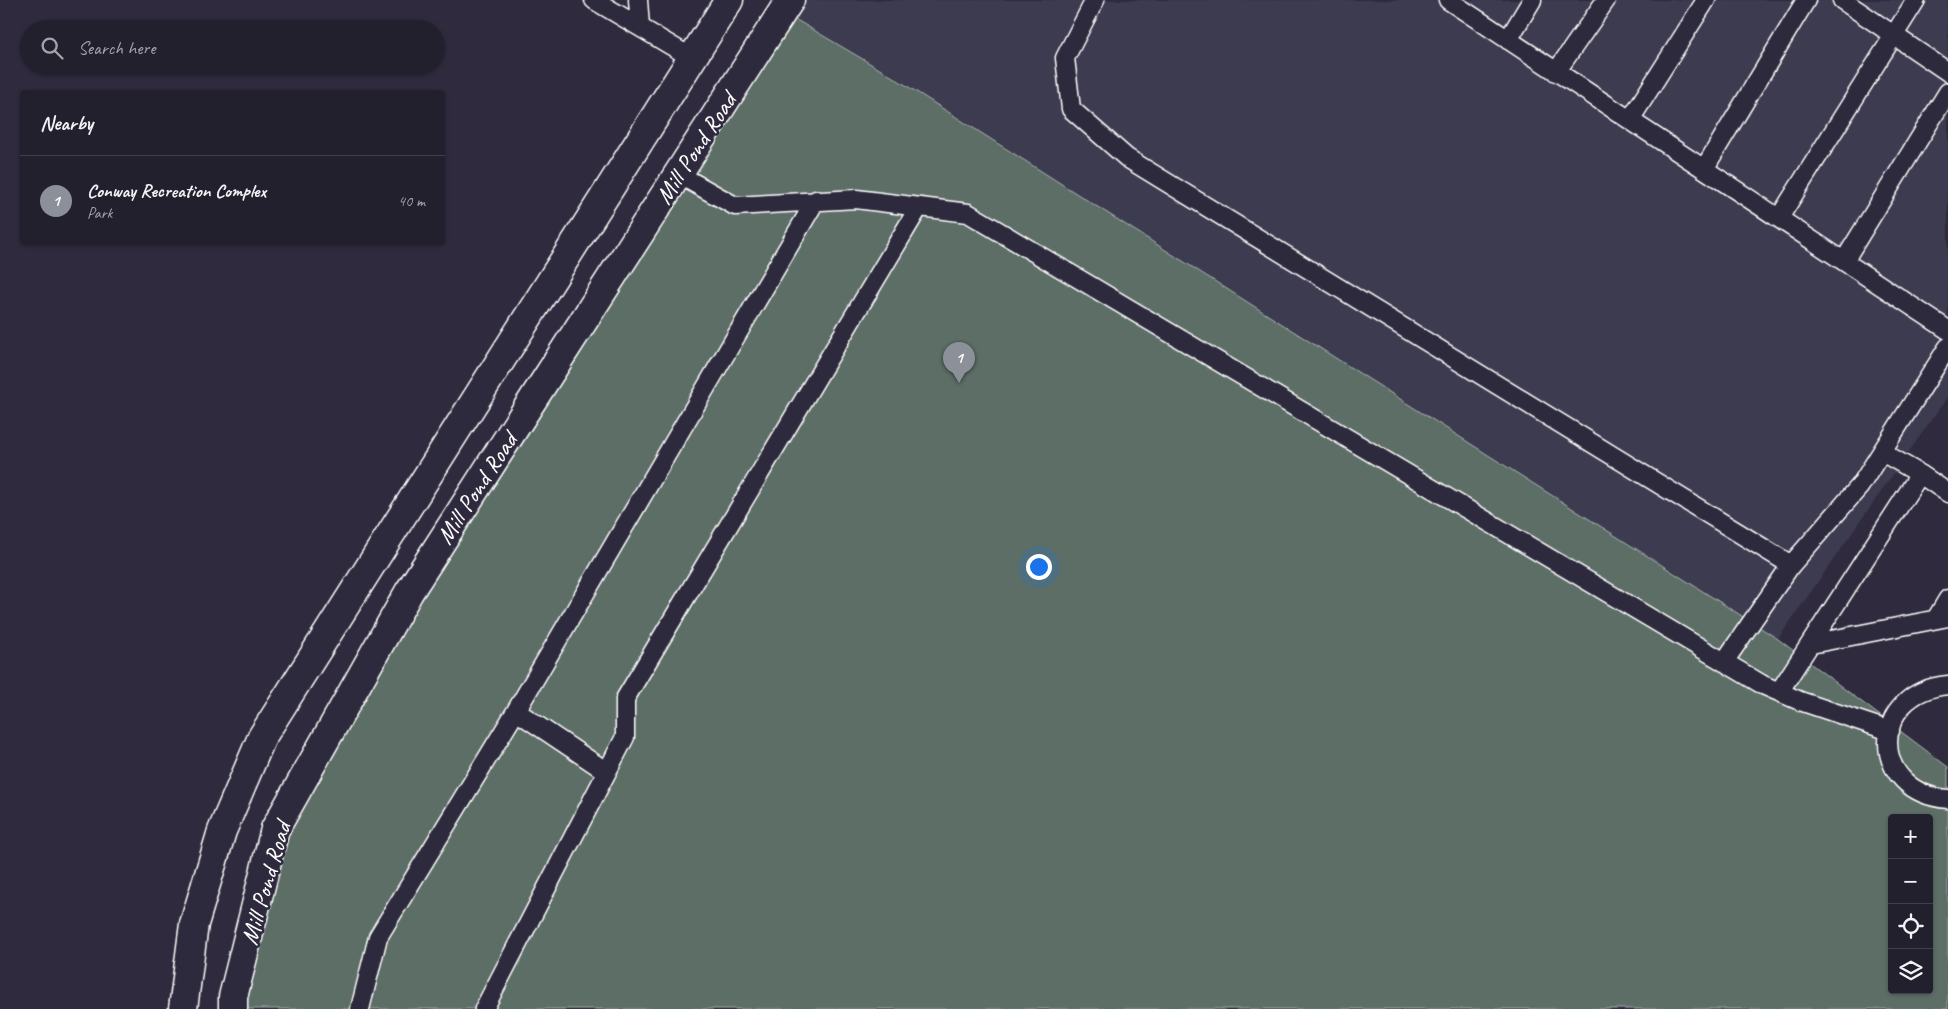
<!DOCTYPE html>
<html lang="en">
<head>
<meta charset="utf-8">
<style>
  body { margin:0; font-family:Caveat,sans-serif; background:#2b2836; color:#f1f3f6 }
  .controls { position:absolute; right:15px; bottom:15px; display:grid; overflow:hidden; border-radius:5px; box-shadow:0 1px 4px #0004 }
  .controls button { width:45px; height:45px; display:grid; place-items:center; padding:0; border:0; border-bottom:1px solid #403e4a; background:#23202e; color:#f1f3f6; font:25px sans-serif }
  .you { position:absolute; left:1038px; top:566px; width:18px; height:18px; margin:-12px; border:4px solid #fff; border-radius:50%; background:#1a73e8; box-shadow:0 0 0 8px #1a73e833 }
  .badge { display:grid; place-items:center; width:32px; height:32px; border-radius:50%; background:#8c9099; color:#fff; font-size:16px; font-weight:700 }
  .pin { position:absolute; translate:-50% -41px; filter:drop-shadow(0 1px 2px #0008) }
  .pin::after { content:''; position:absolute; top:26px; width:18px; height:15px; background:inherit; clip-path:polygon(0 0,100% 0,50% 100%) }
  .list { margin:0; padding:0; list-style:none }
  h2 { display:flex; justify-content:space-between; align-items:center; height:65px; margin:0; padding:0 20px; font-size:21px }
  h2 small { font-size:16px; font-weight:400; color:#a3a3aa }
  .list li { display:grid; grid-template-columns:32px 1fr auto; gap:15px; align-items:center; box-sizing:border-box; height:90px; padding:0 20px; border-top:1px solid #403e4a }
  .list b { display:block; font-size:19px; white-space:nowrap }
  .list p { margin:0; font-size:16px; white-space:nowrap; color:#a3a3aa }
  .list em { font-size:16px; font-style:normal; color:#a3a3aa }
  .icon { flex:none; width:28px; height:28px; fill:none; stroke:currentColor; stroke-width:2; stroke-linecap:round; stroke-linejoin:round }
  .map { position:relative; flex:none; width:1948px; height:1009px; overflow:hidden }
  .search { position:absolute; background:#23202e; box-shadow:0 1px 4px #0004; left:20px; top:20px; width:425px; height:55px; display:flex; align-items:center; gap:12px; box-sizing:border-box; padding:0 18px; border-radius:28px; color:#a3a3aa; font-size:19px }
  .panel { position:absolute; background:#23202e; box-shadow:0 1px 4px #0004; left:20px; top:90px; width:425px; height:155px; border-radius:5px }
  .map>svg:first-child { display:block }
  .built { fill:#3d3a50 }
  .green { fill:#5b6e66; stroke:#adb6b2; fill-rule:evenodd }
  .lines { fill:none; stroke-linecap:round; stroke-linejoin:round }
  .service-casing { stroke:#fff; stroke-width:21 }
  .secondary-casing { stroke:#fff; stroke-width:31 }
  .service { stroke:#2f2a3d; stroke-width:18 }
  .secondary { stroke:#2f2a3d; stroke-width:28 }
  .labels { text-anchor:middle; stroke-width:5; stroke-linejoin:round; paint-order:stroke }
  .street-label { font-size:25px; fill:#fff; stroke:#2f2a3d }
</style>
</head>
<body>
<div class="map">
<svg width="1948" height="1009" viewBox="0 0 1948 1009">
  <rect width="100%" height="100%" fill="#2f2a3d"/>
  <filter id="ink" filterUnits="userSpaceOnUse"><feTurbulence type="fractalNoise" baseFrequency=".02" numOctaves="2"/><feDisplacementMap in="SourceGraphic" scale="10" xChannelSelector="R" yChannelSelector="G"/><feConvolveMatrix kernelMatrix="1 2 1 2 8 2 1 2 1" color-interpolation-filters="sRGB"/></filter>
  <g filter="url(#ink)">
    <!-- built -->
    <path class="built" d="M790,0H1948V396L1778,639L893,77L783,12Z"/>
    <!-- green -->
    <path class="green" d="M783,12L893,77L1778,639L1948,767V1009H233L275,829ZM1892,818H1929V990H1892Z"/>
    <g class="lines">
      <defs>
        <path id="service" d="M594,0L692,58
          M638,0L640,27
          M1095,0L1065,58L1071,109L1127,158L1791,565
          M1448,0L1948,330
          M1842,0L1948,72
          M1508,40L1532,0
          M1556,72L1606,0
          M1630,120L1706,0
          M1704,169L1806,0
          M678,174L735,206L856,199L968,213L1763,685L1800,701L1890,731
          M1779,218L1916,0
          M1844,261L1948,92
          M1882,452L1920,474
          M1936,619L1948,599
          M1811,644L1948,617
          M1724,662L1791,565L1860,486L1948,347
          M1948,685C1868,692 1868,793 1948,799
          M1779,692L1920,474L1948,493
          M516,711L607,772
          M360,1009L378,937L516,711L816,200
          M484,1009L625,737V699L919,207"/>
        <path id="secondary" d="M183,1009L194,924L222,831L262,737L729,0
          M233,1009V997L275,829L409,592L790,0"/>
      </defs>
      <!-- service casing -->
      <use href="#service" class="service-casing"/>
      <!-- secondary casing -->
      <use href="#secondary" class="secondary-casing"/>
      <!-- service -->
      <use href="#service" class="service"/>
      <!-- secondary -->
      <use href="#secondary" class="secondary"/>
    </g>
  </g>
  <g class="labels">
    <!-- street labels -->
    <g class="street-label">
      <text transform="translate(695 148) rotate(-57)" y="9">Mill Pond Road</text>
      <text transform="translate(476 488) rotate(-57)" y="9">Mill Pond Road</text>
      <text transform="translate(265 883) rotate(-74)" y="9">Mill Pond Road</text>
    </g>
  </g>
</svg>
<div class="controls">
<button>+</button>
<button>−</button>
<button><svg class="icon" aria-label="locate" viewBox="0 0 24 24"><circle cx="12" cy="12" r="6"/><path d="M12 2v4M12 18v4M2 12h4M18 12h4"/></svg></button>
<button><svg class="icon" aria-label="layers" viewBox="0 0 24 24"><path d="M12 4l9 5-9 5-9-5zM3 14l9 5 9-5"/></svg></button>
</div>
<div class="you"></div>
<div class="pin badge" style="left:959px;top:383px">1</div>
<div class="search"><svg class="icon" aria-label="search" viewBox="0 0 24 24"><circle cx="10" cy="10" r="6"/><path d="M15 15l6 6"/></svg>Search here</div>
<section class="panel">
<h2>Nearby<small></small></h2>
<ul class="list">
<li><span class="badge">1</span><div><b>Conway Recreation Complex</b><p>Park</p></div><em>40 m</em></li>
</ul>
</section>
</div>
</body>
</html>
